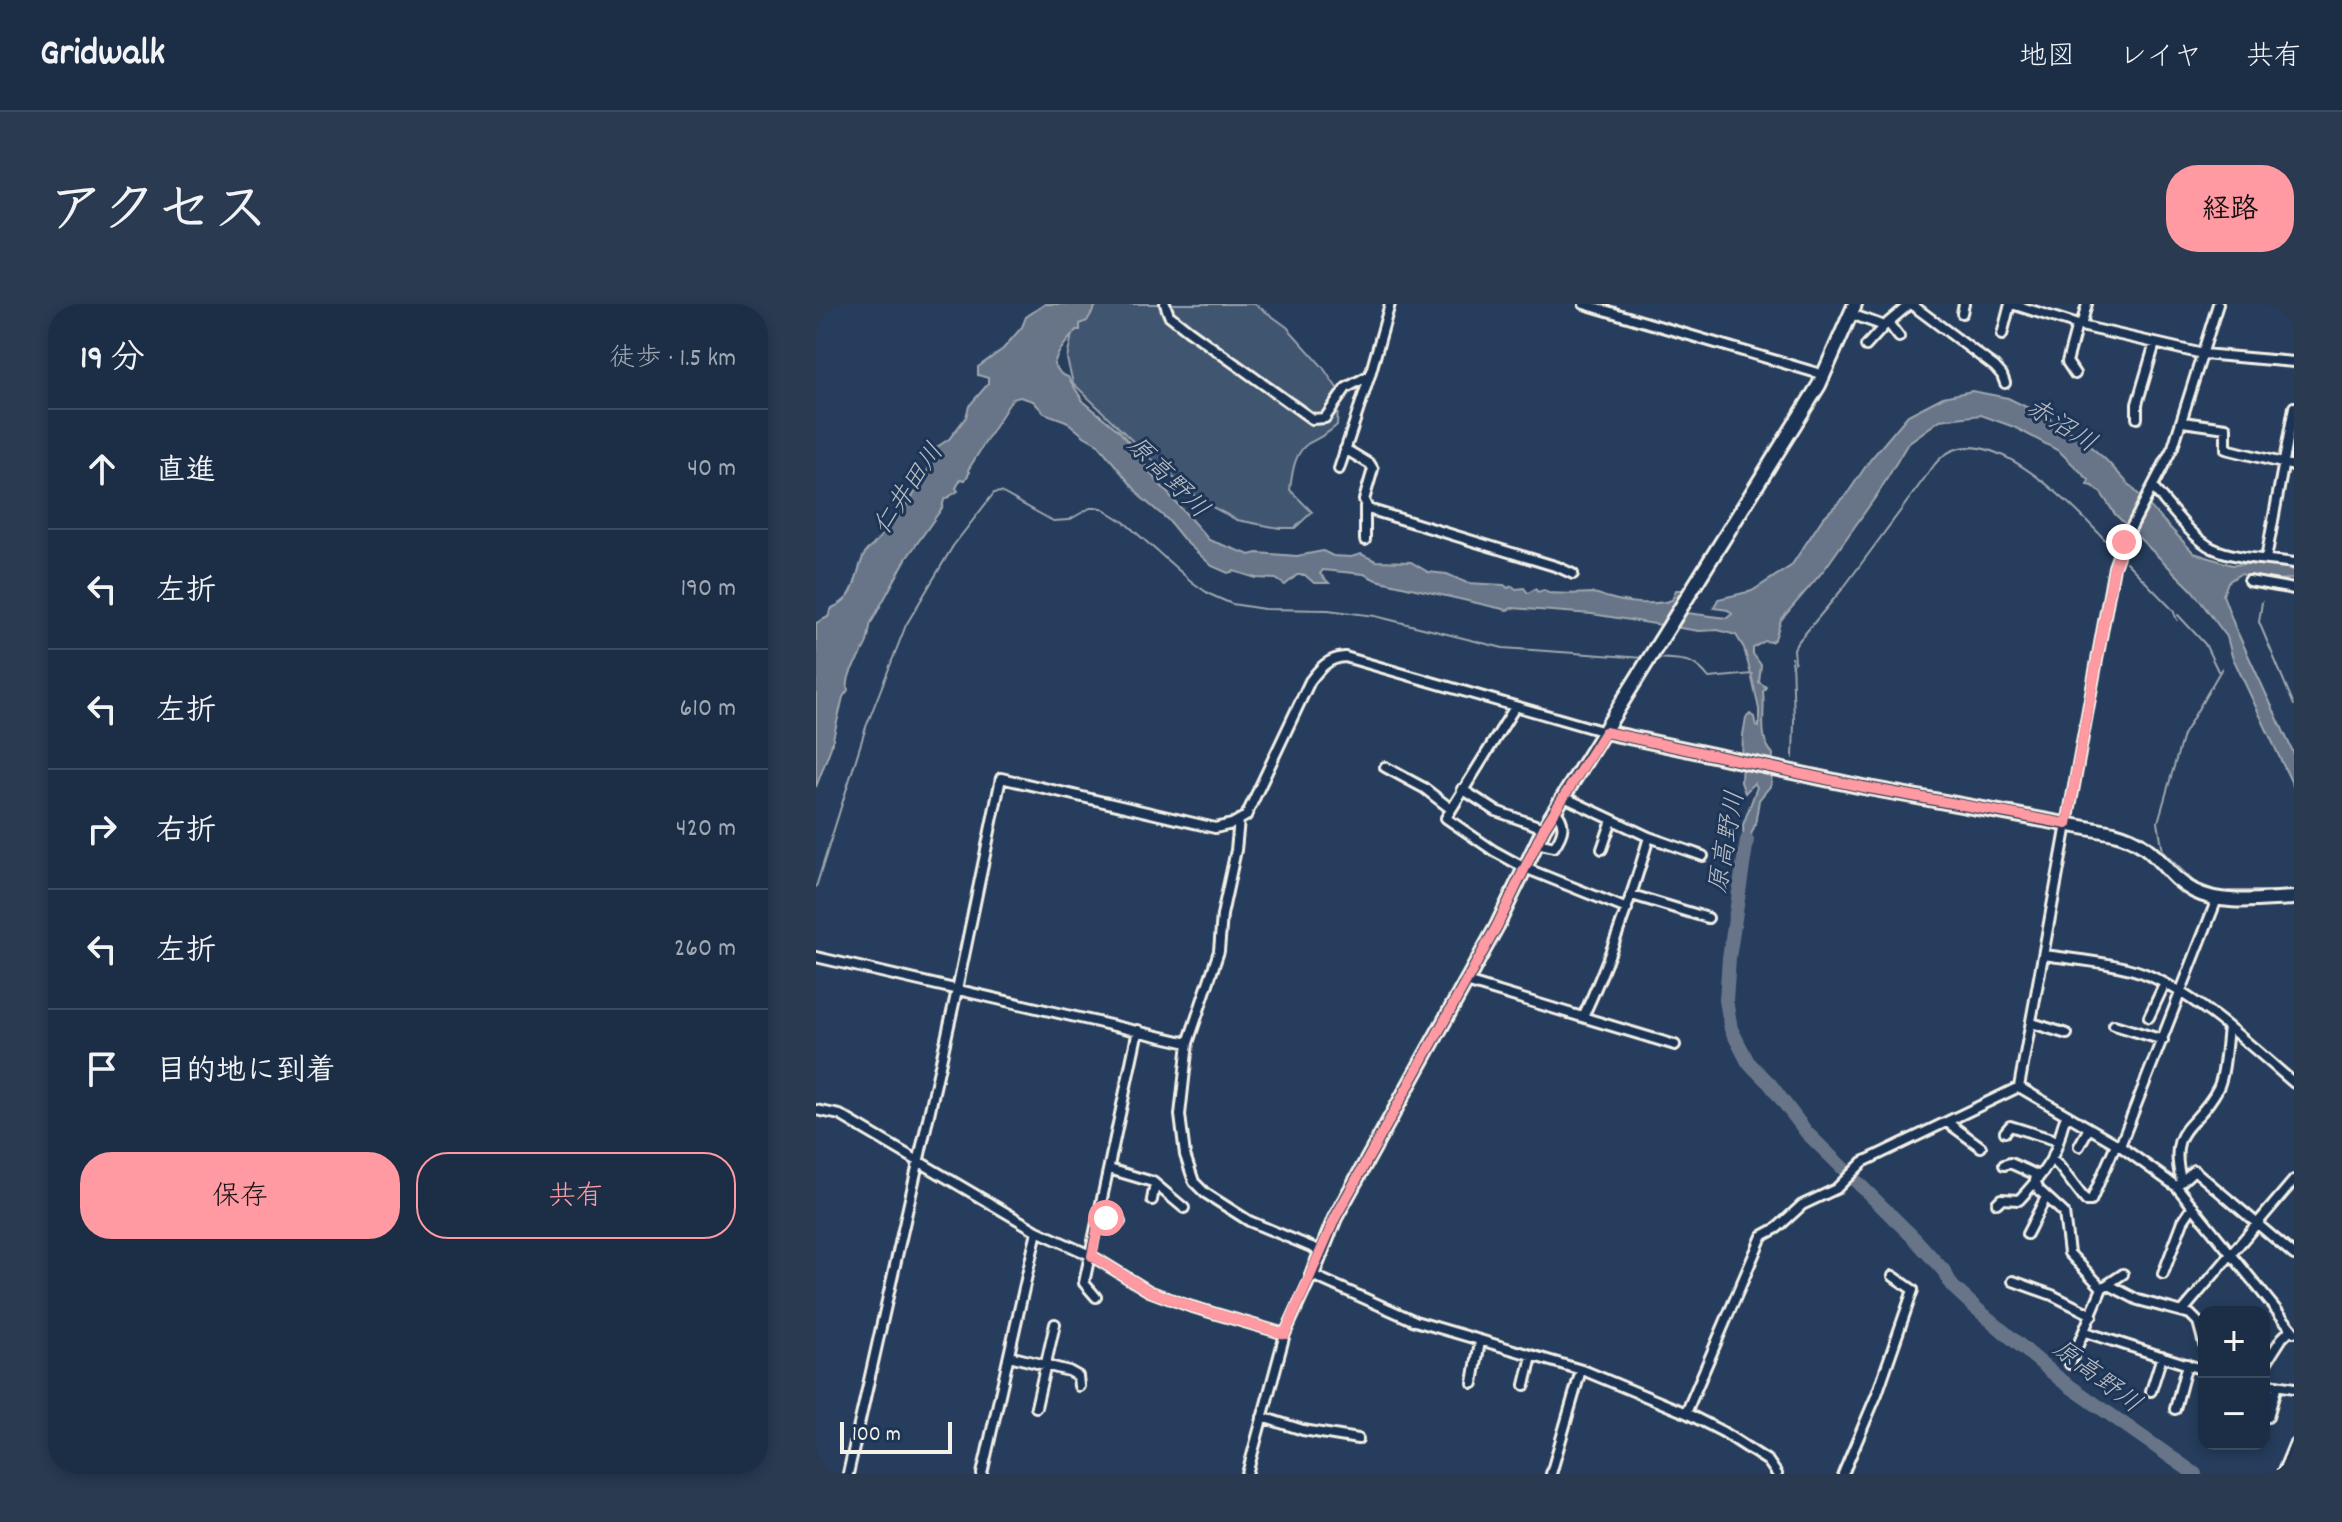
<!DOCTYPE html>
<html lang="ja">
<head>
<meta charset="utf-8">
<style>
  body { margin:0; font-family:Dekko,"Klee One",sans-serif; background:#293a51; color:#f1f3f6 }
  .controls { position:absolute; right:24px; bottom:24px; display:grid; overflow:hidden; border-radius:16px; box-shadow:0 4px 12px #0003 }
  .controls button { width:72px; height:72px; display:grid; place-items:center; padding:0; border:0; border-bottom:2px solid #3a4a5f; background:#1c2e46; color:#f1f3f6; font:40px sans-serif }
  .scale { position:absolute; left:24px; bottom:20px; width:112px; box-sizing:border-box; padding-left:8px; border:4px solid #f4f1e8; border-top:0; font-size:22px; line-height:28px; white-space:nowrap; color:#f4f1e8; -webkit-text-stroke:6px #1d3557; paint-order:stroke }
  .stop { position:absolute; width:24px; height:24px; margin:-18px; border:6px solid #ff9aa2; border-radius:50%; background:#fff }
  .stop.end { background:#ff9aa2; border-color:#fff; box-shadow:0 2px 8px #0008 }
  .list { margin:0; padding:0; list-style:none }
  h2 { display:flex; justify-content:space-between; align-items:center; height:104px; margin:0; padding:0 32px; font-size:34px }
  h2 small { font-size:26px; font-weight:400; color:#a0a8b3 }
  .list li { display:grid; grid-template-columns:52px 1fr auto; gap:24px; align-items:center; box-sizing:border-box; height:120px; padding:0 32px; border-top:2px solid #3a4a5f }
  .list b { display:block; font-size:30px; white-space:nowrap }
  .list em { font-size:26px; font-style:normal; color:#a0a8b3 }
  .actions { display:flex; gap:16px; padding:24px 32px }
  .actions a { flex:1; padding:18px 0; border:2px solid #ff9aa2; border-radius:32px; text-align:center; font-size:28px; color:#ff9aa2 }
  .actions .main { background:#ff9aa2; color:#111 }
  .icon { flex:none; width:44px; height:44px; fill:none; stroke:currentColor; stroke-width:2; stroke-linecap:round; stroke-linejoin:round }
  .map { position:relative; flex:none; width:1478px; height:1170px; overflow:hidden; border-radius:32px }
  header { display:flex; align-items:center; gap:48px; box-sizing:border-box; height:112px; padding:0 40px; background:#1c2e46; border-bottom:2px solid #3a4a5f }
  header strong { font-size:38px }
  nav { display:flex; gap:44px; margin-inline-start:auto; font-size:28px }
  .intro { display:flex; align-items:center; justify-content:space-between; box-sizing:border-box; height:192px; padding:0 48px }
  h1 { margin:0; font-size:56px }
  .button { padding:20px 36px; border-radius:32px; background:#ff9aa2; color:#111; font-size:28px; font-weight:700 }
  main { display:flex; gap:48px; padding:0 48px }
  aside { flex:1; background:#1c2e46; border-radius:32px; box-shadow:0 4px 12px #0003 }
  .map>svg:first-child { display:block }
  .green { fill:#40546f; stroke:#9aa2ac; stroke-width:2 }
  .water { fill:#677588; stroke:#9fa7ae; stroke-width:2 }
  .lines { fill:none; stroke-linecap:round; stroke-linejoin:round }
  .stream { stroke:#9fa7ae; stroke-width:2 }
  .river { stroke:#677588; stroke-width:14 }
  .street-casing { stroke:#f4f1e8; stroke-width:14 }
  .secondary-casing { stroke:#f4f1e8; stroke-width:18 }
  .street { stroke:#1d3557; stroke-width:8 }
  .secondary { stroke:#1d3557; stroke-width:12 }
  .route { stroke:#ff9aa2; stroke-width:10 }
  .labels { text-anchor:middle; stroke-width:6; stroke-linejoin:round; paint-order:stroke }
  .water-label { font-size:26px; font-style:italic; fill:#bcbfc2; stroke:#1d3557 }
</style>
</head>
<body>
<header>
<strong>Gridwalk</strong>
<nav><a>地図</a><a>レイヤ</a><a>共有</a></nav>
</header>
<div class="intro"><h1>アクセス</h1><a class="button">経路</a></div>
<main>
<aside>
<h2>19 分<small>徒歩 · 1.5 km</small></h2>
<ul class="list">
<li><svg class="icon" aria-label="ahead" viewBox="0 0 24 24"><path d="M12 20V5M6 11l6-6 6 6"/></svg><div><b>直進</b></div><em>40 m</em></li>
<li><svg class="icon" aria-label="left" viewBox="0 0 24 24"><path d="M17 20v-9H6M10 6l-5 5 5 5"/></svg><div><b>左折</b></div><em>190 m</em></li>
<li><svg class="icon" aria-label="left" viewBox="0 0 24 24"><path d="M17 20v-9H6M10 6l-5 5 5 5"/></svg><div><b>左折</b></div><em>610 m</em></li>
<li><svg class="icon" aria-label="right" viewBox="0 0 24 24"><path d="M7 20v-9h11M14 6l5 5-5 5"/></svg><div><b>右折</b></div><em>420 m</em></li>
<li><svg class="icon" aria-label="left" viewBox="0 0 24 24"><path d="M17 20v-9H6M10 6l-5 5 5 5"/></svg><div><b>左折</b></div><em>260 m</em></li>
<li><svg class="icon" aria-label="arrive" viewBox="0 0 24 24"><path d="M6 21V4h12l-3 4 3 4H6"/></svg><div><b>目的地に到着</b></div></li>
</ul>
<div class="actions"><a class="main">保存</a><a>共有</a></div>
</aside>
<div class="map">
<svg width="1478" height="1170" viewBox="0 0 1478 1170">
  <rect width="100%" height="100%" fill="#263d5d"/>
  <filter id="ink" filterUnits="userSpaceOnUse"><feTurbulence type="fractalNoise" baseFrequency=".0125" numOctaves="2"/><feDisplacementMap in="SourceGraphic" scale="16" xChannelSelector="R" yChannelSelector="G"/><feConvolveMatrix kernelMatrix="1 2 1 2 8 2 1 2 1" color-interpolation-filters="sRGB"/></filter>
  <g filter="url(#ink)">
    <!-- green -->
    <path class="green" d="M273,0H439L471,23L506,62L523,87L521,121C512,130 504,133 493,139C478,148 476,170 474,186L496,208L479,224H463L421,216L385,197L332,152L257,79L251,55L256,30Z"/>
    <!-- water -->
    <path class="water" d="M229,0H281L271,17L264,20V26H260C253,36 242,45 238,60L245,70L252,73L267,97L303,127L326,153L331,164L342,178L393,236L434,251L441,249L481,252L507,247L517,252L535,253L545,250L560,257L595,258L612,268L631,270L651,279L688,281L692,284L696,282L700,285L708,284L712,289L719,285L722,288L728,286L732,289C749,290 760,290 776,289C781,289 789,293 794,294C811,299 839,302 856,296L860,286H869L871,309L911,314L916,310L912,306L898,304L902,295L936,287L975,262L1007,214L1031,190L1054,156L1092,111L1127,93L1156,87L1192,94L1233,114L1263,133L1288,154L1378,249L1416,261L1447,259L1474,263L1478,268V275L1452,276L1424,270L1412,278L1407,291L1419,323L1478,450V484L1416,352L1411,333L1376,286L1299,210L1285,189L1277,182L1271,181L1273,176L1243,147L1198,123L1165,111L1124,116L1092,139L1063,188L1008,266L965,316L959,335L955,338L949,337L937,344V350L945,361L943,378L950,383L947,388C950,409 941,433 957,450L955,481L943,496L939,521L932,538L929,562L927,521L941,483L938,479L929,489L925,478L927,431L930,414L934,410L938,413L940,422L943,423V405L936,374L928,344L920,331L902,326L883,327L776,310L696,304L691,306L560,276L548,270L507,266L504,270L513,279H498L489,271H481L469,281L460,275L440,274L418,267L412,269L396,262L369,237L352,216L326,194L282,140L268,132L250,117L228,109L217,97L204,93L196,95L152,166L154,168L149,176L145,175L140,184L142,187L128,196L126,204L90,255L55,319C53,325 53,332 51,338C45,354 29,368 32,386L27,393L15,443L0,483V319L12,313L16,304C43,292 37,273 49,249C51,245 55,244 58,240C74,221 120,171 115,147L133,135L150,113L153,102L172,80V74L162,71V63L187,45L206,23L210,13Z"/>
    <g class="lines">
      <!-- stream -->
      <path class="stream" d="M1310,258L1357,306L1361,316
        M1446,298L1443,318L1478,401
        M1362,311L1389,340L1402,367
        M839,354C864,356 876,352 893,374L937,370
        M976,354L978,417L977,454
        M979,359L978,345L981,339L1028,283L1119,160C1167,102 1264,210 1297,244
        M0,583L50,423L90,321L137,242L178,189L185,188L237,217L253,216L274,204H286L308,218L376,278L393,290L416,300L448,305L512,306L559,312L687,344L828,354
        M1398,586L1378,578L1347,548L1342,518L1367,431L1406,364
        M1412,587H1464"/>
      <!-- river -->
      <path class="river" d="M931,536L913,654L910,696L915,725L932,758L954,780L991,829L1098,934L1128,967L1136,982L1161,1005L1245,1076L1379,1170"/>
      <defs>
        <path id="street" d="M349,0L353,11L372,26L496,115L509,114L530,84L554,71
          M768,0L1008,71
          M1095,0L1179,63L1186,71L1189,79
          M1196,0L1265,22L1387,50L1478,58
          M1146,9L1148,0
          M1035,10L1068,22L1094,0
          M1073,20L1083,33
          M1265,22L1271,0
          M1186,31L1194,0
          M1050,42L1068,22
          M1259,70L1251,58L1261,21
          M1321,114V100L1339,39
          M1367,118L1410,124V145L1478,162
          M529,145L554,160L557,165L548,196L552,205L742,263L757,270
          M523,165L554,71L574,0
          M1337,184C1353,201 1376,234 1396,244C1419,255 1452,255 1478,259
          M549,202V236
          M1450,255L1478,103
          M1433,277L1478,285
          M699,403L630,514L678,547L709,564L811,605
          M569,463L608,484L635,505
          M646,485L680,507L728,524
          M748,493L833,533L887,552
          M423,516L420,546L406,611L403,647L372,739L364,811L369,851L378,878L389,889L433,917L505,947
          M721,539L738,543C747,530 751,519 739,507
          M786,545L796,516
          M816,591L892,614
          M1229,651C1260,656 1297,658 1327,669C1380,690 1435,742 1478,779
          M0,653L372,739
          M650,678L859,741
          M767,713C794,655 815,595 833,533
          M1333,713L1348,681
          M1216,719L1251,730
          M1298,721L1347,736
          M1203,783L1298,263L1306,241L1357,143L1402,0
          M0,806L24,811L221,927L276,952L333,987L373,1002L469,1030L496,971L599,1017L769,1067L870,1109L907,1128L952,1157L961,1170
          M1131,818L1165,843
          M1189,828L1194,822L1242,837
          M1263,842L1273,824
          M1304,842L1401,595
          M1235,855L1243,862L1270,897H1275L1300,840
          M1188,861L1194,859L1223,872
          M293,865L337,878L368,904
          M1219,876L1223,886L1248,909L1253,949L1286,984L1307,970
          M1365,876C1351,820 1381,826 1402,784C1409,770 1410,739 1412,723
          M1364,879L1378,866L1478,951
          M336,896L339,880
          M1181,899L1185,895L1203,896C1217,881 1234,862 1241,842C1245,831 1245,822 1251,811
          M284,911L304,918
          M1211,930L1230,893
          M1347,970L1367,917L1377,902
          M1197,977L1236,991L1276,1011
          M1293,981L1322,996L1374,1010L1382,1018L1388,1040
          M280,993L268,979L322,726
          M1366,1008L1478,876
          M1269,1028L1388,1066
          M193,1052L253,1067L262,1072L263,1082
          M1450,1059L1466,1034L1475,1025
          M1254,1060L1286,984
          M657,1079L664,1037
          M1448,1079L1478,1084
          M709,1081L716,1052
          M1335,1087L1346,1052
          M220,1103L239,1020
          M1359,1105L1371,1060
          M870,1109L946,932L961,924L986,901L1020,885L1047,858L1203,783L1304,842L1361,883L1478,1028
          M446,1113L487,1126L542,1135
          M1452,1113L1461,1081
          M32,1170L141,686L185,474L399,524L416,520L430,512L494,377C504,364 512,354 529,353L789,428
          M166,1170L221,927
          M431,1170L469,1030
          M735,1170L765,1066
          M1027,1170L1061,1090L1097,986L1077,972
          M1466,1170L1478,1141"/>
        <path id="secondary" d="M789,428L1047,483L1298,529C1344,541 1344,569 1378,587C1407,602 1447,595 1478,594
          M496,971L519,914L681,622L728,524L1003,81L1039,0"/>
      </defs>
      <!-- street casing -->
      <use href="#street" class="street-casing"/>
      <!-- secondary casing -->
      <use href="#secondary" class="secondary-casing"/>
      <!-- street -->
      <use href="#street" class="street"/>
      <!-- secondary -->
      <use href="#secondary" class="secondary"/>
    </g>
  </g>
  <g class="lines" filter="url(#ink)">
    <!-- route -->
    <path class="route" d="M290,914L284,911L276,952L333,987L373,1002L469,1030L519,914L681,622L728,524L789,428L1047,483L1251,520L1298,263L1308,238"/>
  </g>
  <g class="labels">
    <!-- water labels -->
    <g class="water-label">
      <text transform="translate(1246 120) rotate(32)" y="9">赤沼川</text>
      <text transform="translate(353 172) rotate(45)" y="9">原高野川</text>
      <text transform="translate(91 184) rotate(-56)" y="9">仁井田川</text>
      <text transform="translate(909 538) rotate(-80)" y="9">原高野川</text>
      <text transform="translate(1282 1071) rotate(37)" y="9">原高野川</text>
    </g>
  </g>
</svg>
<div class="controls">
<button>+</button>
<button>−</button>
</div>
<div class="scale">100 m</div>
<div class="stop" style="left:290px;top:914px"></div>
<div class="stop end" style="left:1308px;top:238px"></div>
</div>
</main>
</body>
</html>
